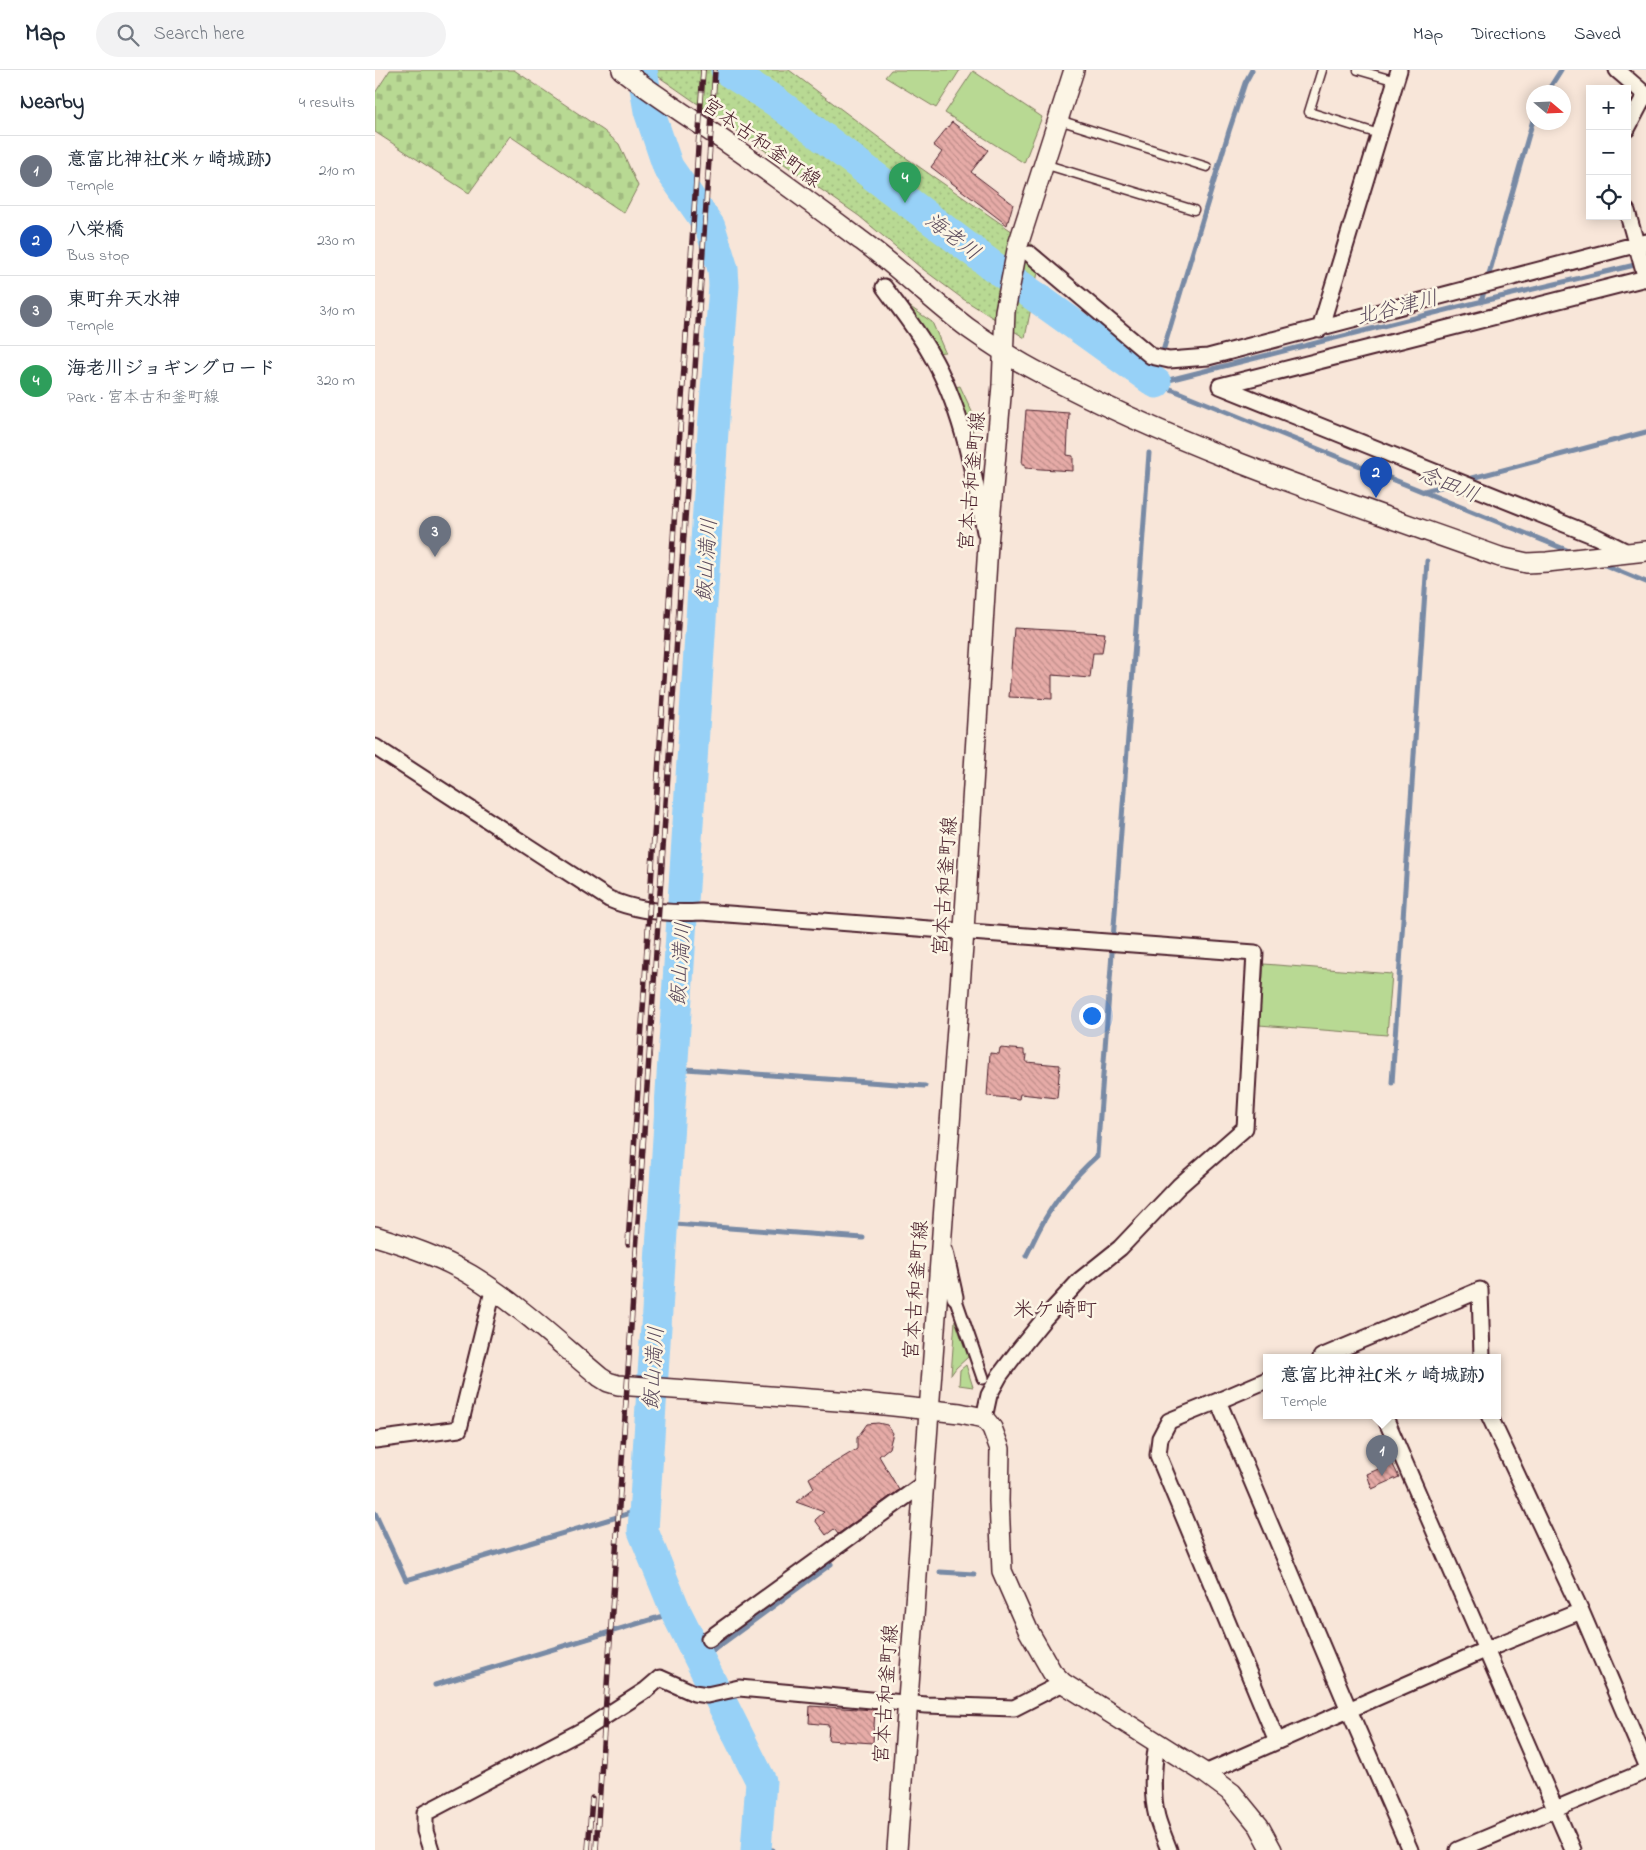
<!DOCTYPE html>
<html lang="en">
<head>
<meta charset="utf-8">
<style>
  body { margin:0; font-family:"Indie Flower","Klee One",sans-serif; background:#f2f2f3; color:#1f2937 }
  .controls { position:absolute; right:15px; top:15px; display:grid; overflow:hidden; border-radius:0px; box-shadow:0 2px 12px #0003 }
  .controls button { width:45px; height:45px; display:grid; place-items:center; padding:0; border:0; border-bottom:1px solid #e0e1e3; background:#fff; color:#1f2937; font:25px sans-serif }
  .compass { position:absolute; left:1151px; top:15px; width:45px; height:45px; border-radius:50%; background:#fff; box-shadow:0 2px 12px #0003; rotate:109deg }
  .you { position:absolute; left:716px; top:945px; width:18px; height:18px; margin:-12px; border:4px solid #fff; border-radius:50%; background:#1a73e8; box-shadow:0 0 0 8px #1a73e833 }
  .badge { display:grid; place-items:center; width:32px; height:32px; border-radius:50%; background:#111827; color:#fff; font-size:16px; font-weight:700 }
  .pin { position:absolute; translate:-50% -41px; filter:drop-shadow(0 1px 2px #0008) }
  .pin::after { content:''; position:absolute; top:26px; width:18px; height:15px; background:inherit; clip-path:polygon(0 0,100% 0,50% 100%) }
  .popup { position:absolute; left:888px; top:1284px; width:238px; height:65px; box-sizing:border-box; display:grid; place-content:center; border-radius:0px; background:#fff; filter:drop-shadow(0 1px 4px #0005); font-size:16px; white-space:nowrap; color:#747a83 }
  .popup b { font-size:19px; color:#1f2937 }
  .popup::after { content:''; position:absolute; left:50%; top:100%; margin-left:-10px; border:10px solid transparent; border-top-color:#fff }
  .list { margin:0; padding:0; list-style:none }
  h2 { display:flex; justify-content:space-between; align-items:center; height:65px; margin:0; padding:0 20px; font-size:21px }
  h2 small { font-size:16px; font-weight:400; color:#747a83 }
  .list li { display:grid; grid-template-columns:32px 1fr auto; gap:15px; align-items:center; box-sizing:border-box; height:70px; padding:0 20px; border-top:1px solid #e0e1e3 }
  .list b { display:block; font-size:19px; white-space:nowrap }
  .list p { margin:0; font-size:16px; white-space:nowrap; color:#747a83 }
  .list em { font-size:16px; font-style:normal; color:#747a83 }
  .icon { flex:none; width:28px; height:28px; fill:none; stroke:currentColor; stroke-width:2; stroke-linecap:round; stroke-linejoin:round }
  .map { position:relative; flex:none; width:1271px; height:1780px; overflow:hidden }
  header { display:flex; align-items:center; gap:30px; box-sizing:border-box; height:70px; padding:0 25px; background:#fff; border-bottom:1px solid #e0e1e3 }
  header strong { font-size:24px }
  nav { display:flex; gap:28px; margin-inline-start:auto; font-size:18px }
  .search { width:350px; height:45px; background:#f2f2f3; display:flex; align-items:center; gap:12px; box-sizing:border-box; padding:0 18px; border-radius:28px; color:#747a83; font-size:19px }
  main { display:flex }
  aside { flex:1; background:#fff }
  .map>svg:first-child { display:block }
  .grass { fill:#b8d993; stroke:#817c5f }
  .cemetery { fill:url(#cemetery-stones); stroke:#817c5f }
  .park { fill:url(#park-dots); stroke:#817c5f }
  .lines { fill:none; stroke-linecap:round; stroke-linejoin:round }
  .stream { stroke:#788aa5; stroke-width:5 }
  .river { stroke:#97d1f7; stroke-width:31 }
  .building { fill:url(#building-back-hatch); stroke:#4a1f2b }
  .service-casing { stroke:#4a1f2b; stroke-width:11 }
  .pedestrian-casing { stroke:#4a1f2b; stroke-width:15 }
  .minor-casing { stroke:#4a1f2b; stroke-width:19 }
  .tertiary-casing { stroke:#4a1f2b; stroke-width:22 }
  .service { stroke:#fcf5e5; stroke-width:8 }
  .pedestrian { stroke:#fcf5e5; stroke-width:11 }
  .minor { stroke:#fcf5e5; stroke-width:15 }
  .tertiary { stroke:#fcf5e5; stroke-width:19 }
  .rail-casing { stroke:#4a1f2b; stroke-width:5.5 }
  .rail { stroke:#fcf5e5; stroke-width:4; stroke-dasharray:11; stroke-linecap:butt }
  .labels { text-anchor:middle; stroke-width:5; stroke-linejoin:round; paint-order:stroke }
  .street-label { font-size:20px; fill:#4a1f2b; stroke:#fcf5e5 }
  .water-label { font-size:21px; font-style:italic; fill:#5d4c5e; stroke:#fcf5e5 }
  .neighbourhood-label { font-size:21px; fill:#4a1f2b; stroke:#fcf5e5 }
</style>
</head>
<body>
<header>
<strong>Map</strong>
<div class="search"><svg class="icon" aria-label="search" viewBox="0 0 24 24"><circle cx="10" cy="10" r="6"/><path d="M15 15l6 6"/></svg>Search here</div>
<nav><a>Map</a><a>Directions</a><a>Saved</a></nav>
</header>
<main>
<aside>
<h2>Nearby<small>4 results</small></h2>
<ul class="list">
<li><span class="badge" style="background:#6b7280">1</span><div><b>意富比神社(米ヶ崎城跡)</b><p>Temple</p></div><em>210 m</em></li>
<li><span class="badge" style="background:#1a4fb4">2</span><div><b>八栄橋</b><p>Bus stop</p></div><em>230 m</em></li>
<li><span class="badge" style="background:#6b7280">3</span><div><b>東町弁天水神</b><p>Temple</p></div><em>310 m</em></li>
<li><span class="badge" style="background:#2e9e5b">4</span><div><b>海老川ジョギングロード</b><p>Park · 宮本古和釜町線</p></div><em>320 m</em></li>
</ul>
</aside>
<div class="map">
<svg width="1271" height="1780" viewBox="0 0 1271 1780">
  <defs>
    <pattern id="cemetery-stones" width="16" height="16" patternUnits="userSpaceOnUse" patternTransform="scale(1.25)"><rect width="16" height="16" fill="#b8d993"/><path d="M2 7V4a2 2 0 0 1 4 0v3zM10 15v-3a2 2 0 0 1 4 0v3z" fill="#a0ba7f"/></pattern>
    <pattern id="park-dots" width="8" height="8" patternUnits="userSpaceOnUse" patternTransform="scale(1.25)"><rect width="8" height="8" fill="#b8d993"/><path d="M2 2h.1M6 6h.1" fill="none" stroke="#a0ba7f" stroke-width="1.8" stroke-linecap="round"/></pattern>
    <pattern id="building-back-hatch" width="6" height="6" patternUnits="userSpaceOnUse" patternTransform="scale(1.25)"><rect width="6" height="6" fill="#e6aba7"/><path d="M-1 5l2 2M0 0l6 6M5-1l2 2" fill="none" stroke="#bc8b88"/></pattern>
  </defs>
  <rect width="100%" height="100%" fill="#f8e6d9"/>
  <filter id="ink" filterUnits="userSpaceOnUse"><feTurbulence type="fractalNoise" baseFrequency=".02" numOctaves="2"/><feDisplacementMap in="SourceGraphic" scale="10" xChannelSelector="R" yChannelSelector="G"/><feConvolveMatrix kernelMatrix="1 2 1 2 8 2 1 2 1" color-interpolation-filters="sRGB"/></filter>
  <g filter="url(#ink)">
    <!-- grass -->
    <path class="grass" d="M516,0H585L561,38L510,7Z
      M598,1L667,47L649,93L570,43Z
      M524,229L557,252L570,282L560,283Z
      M585,316L599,346L597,369L576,318Z
      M889,894L1017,904L1012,965L884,955Z
      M580,1250L593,1287L581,1298L576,1305Z
      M591,1295L598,1317L584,1315L585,1300Z"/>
    <!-- cemetery -->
    <path class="cemetery" d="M15,0H139L229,61L244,74L263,116L249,143L135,66L94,123L0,62V23Z"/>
    <!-- park -->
    <path class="park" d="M274,0H414L527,85L667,182L650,268L588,229L545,197L484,146Z"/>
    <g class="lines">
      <!-- stream -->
      <path class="stream" d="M1172,22L1186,0
        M1106,232L1158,50
        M779,311L854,61L870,13L877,0
        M781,313L1199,483
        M782,313L1083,237L1264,194
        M1090,410L1271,362
        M1049,421L1077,414
        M1225,493L1271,512
        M297,998L550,1016
        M1017,1013L1052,491
        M286,1153L488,1168
        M651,1186C656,1177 660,1167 665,1158C679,1131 700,1106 722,1086L774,383
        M0,1443L31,1510L269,1439
        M565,1502L599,1504
        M325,1590L456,1494
        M60,1615L301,1542
        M381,1778L398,1780"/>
      <!-- river -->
      <path class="river" d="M267,0L274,41L293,97L335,157L348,199L349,216L338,361L268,1461L301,1542L386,1711L381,1780
        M351,0L400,31L615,194L781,313"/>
    </g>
    <!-- building -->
    <path class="building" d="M577,52L613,80L596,102L638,134L632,155L556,97L567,82L558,75Z
      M651,340L694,343L692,385L698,386V401L650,398V394H647Z
      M639,558L730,563L727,583H718L715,608L677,605V629L634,627Z
      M625,978L649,980V985H652L651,992L685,995L682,1028L645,1024L644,1029L612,1026L615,983L624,984Z
      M503,1353L512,1355L518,1363L514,1378L504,1386L524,1420L463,1464L459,1459L451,1465L440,1450L449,1442L421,1432L439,1418L434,1408L482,1379V1368L492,1354Z
      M1017,1393L1024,1407L997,1419L992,1404Z
      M435,1636L500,1640L498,1673L453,1670L454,1655L434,1653Z"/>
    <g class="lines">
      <defs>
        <path id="service" d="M947,0L934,42L1004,64
          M983,0L1021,11
          M684,50L832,97
          M669,94L819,140"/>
        <path id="pedestrian" d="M580,1227L608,1308"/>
        <path id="minor" d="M1242,0L1271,25
          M1252,59L1270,25
          M1252,141L1271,209
          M655,184L776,286L794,290L833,287L1271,172
          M509,217C525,239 542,260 555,283C587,337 598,401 610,462
          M945,259L1024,0
          M1254,483L1222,467L845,316L1271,208
          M0,677L234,829C262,841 295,844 326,842L880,883L870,1058L804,1116L745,1178L705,1210L669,1249L643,1281L625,1305L614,1325L609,1348
          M570,1182L580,1227
          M946,1287L1105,1220L1107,1287
          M892,1310L843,1331L974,1640L1035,1780
          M843,1331L794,1351L785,1368L783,1385L902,1671
          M1009,1345L1198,1780
          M1114,1345L1206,1541L1271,1693
          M0,1370L84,1359L118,1221
          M334,1569L548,1414
          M782,1673C778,1698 776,1722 782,1747C785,1758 790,1769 794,1780
          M830,1703L1110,1580L1206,1541
          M56,1780L50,1761V1743L212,1658L271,1620L285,1608L319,1623L332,1625L364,1618L551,1635L639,1638L688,1613
          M1083,1780L1271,1701"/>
        <path id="tertiary" d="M247,0C282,27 319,50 355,75C400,106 444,139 487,171C524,198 557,231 593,258C617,275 641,291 667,304C812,381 971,432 1125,487L1152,493L1172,492L1271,481
          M0,1166C33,1176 66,1187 96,1205C142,1233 183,1272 225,1307L233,1312L243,1315L490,1333L585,1343L609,1348L617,1358L625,1379L624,1431L627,1501L653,1560L677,1602L688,1613L830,1703L857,1723L884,1756L897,1780
          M522,1780L588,876L613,475L627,315L630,241L643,175L699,0"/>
      </defs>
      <!-- service casing -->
      <use href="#service" class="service-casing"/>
      <!-- pedestrian casing -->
      <use href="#pedestrian" class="pedestrian-casing"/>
      <!-- minor casing -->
      <use href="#minor" class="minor-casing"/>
      <!-- tertiary casing -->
      <use href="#tertiary" class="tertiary-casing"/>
      <!-- service -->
      <use href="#service" class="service"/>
      <!-- pedestrian -->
      <use href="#pedestrian" class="pedestrian"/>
      <!-- minor -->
      <use href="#minor" class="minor"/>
      <!-- tertiary -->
      <use href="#tertiary" class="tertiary"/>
      <defs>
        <path id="rail" d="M253,1174L328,0
          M213,1780L217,1728
          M221,1780L340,0"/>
      </defs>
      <!-- rail casing -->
      <use href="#rail" class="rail-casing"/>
      <!-- rail -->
      <use href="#rail" class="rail"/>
    </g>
  </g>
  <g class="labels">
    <!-- street labels -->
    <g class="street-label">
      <text transform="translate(387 72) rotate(35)" y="7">宮本古和釜町線</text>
      <text transform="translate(596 411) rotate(-85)" y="7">宮本古和釜町線</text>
      <text transform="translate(569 816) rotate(-86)" y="7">宮本古和釜町線</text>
      <text transform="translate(540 1220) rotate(-86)" y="7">宮本古和釜町線</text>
      <text transform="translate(510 1624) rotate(-86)" y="7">宮本古和釜町線</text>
    </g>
    <!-- water labels -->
    <g class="water-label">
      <text transform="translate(578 166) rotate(37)" y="7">海老川</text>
      <text transform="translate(1022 237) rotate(-14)" y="7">北谷津川</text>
      <text transform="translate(1074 414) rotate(22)" y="7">念田川</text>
      <text transform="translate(331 490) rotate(-86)" y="7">飯山満川</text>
      <text transform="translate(305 894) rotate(-86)" y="7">飯山満川</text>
      <text transform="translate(278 1298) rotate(-86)" y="7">飯山満川</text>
    </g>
    <!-- neighbourhood labels -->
    <g class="neighbourhood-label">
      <text x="680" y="1246">米ケ崎町</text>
    </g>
  </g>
</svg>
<div class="controls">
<button>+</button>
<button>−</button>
<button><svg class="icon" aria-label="locate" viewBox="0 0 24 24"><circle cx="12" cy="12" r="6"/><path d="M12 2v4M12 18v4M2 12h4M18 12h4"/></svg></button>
</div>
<svg class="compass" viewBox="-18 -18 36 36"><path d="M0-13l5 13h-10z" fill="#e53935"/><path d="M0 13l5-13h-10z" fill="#747a83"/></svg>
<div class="you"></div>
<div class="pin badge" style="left:1007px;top:1406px;background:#6b7280">1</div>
<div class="popup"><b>意富比神社(米ヶ崎城跡)</b>Temple</div>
<div class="pin badge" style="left:1001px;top:428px;background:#1a4fb4">2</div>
<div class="pin badge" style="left:60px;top:487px;background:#6b7280">3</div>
<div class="pin badge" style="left:530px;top:133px;background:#2e9e5b">4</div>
</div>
</main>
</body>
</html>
